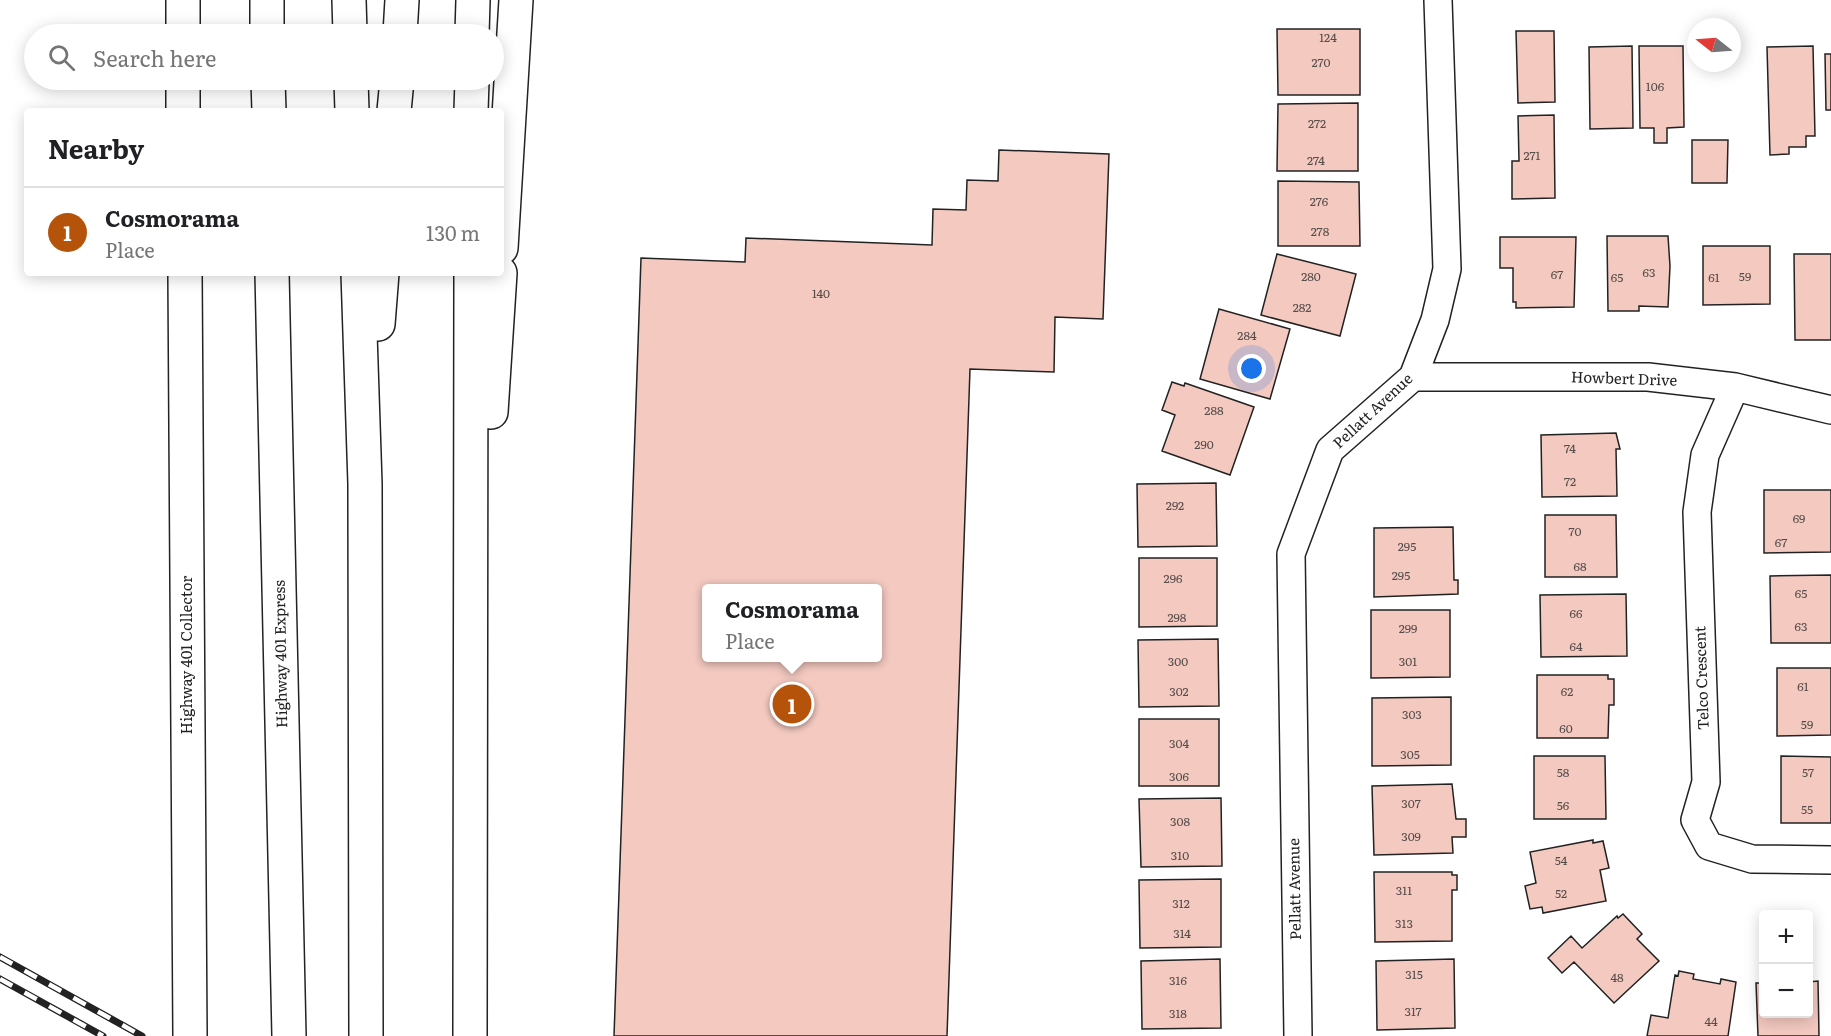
<!DOCTYPE html>
<html lang="en">
<head>
<meta charset="utf-8">
<style>
  body { margin:0; font-family:Literata,serif; background:#f2f2f2; color:#202124 }
  .controls { position:absolute; right:18px; bottom:18px; display:grid; overflow:hidden; border-radius:6px; box-shadow:0 3px 15px #0003 }
  .controls button { width:54px; height:54px; display:grid; place-items:center; padding:0; border:0; border-bottom:2px solid #e0e0e0; background:#fff; color:#202124; font:30px sans-serif }
  .compass { position:absolute; left:1687px; top:18px; width:54px; height:54px; border-radius:50%; background:#fff; box-shadow:0 3px 15px #0003; rotate:287deg }
  .you { position:absolute; left:1252px; top:369px; width:21px; height:21px; margin:-15px; border:4px solid #fff; border-radius:50%; background:#1a73e8; box-shadow:0 0 0 9px #1a73e833 }
  .badge { display:grid; place-items:center; width:39px; height:39px; border-radius:50%; background:#b45309; color:#fff; font-size:20px; font-weight:700 }
  .pin { position:absolute; translate:-50% -50%; border:3px solid #fff; box-shadow:0 2px 6px #0006 }
  .popup { position:absolute; left:702px; top:584px; width:180px; height:78px; box-sizing:border-box; display:grid; place-content:center; border-radius:6px; background:#fff; filter:drop-shadow(0 2px 4px #0005); font-size:20px; white-space:nowrap; color:#757577 }
  .popup b { font-size:22px; color:#202124 }
  .popup::after { content:''; position:absolute; left:50%; top:100%; margin-left:-12px; border:12px solid transparent; border-top-color:#fff }
  .list { margin:0; padding:0; list-style:none }
  h2 { display:flex; justify-content:space-between; align-items:center; height:78px; margin:0; padding:0 24px; font-size:26px }
  h2 small { font-size:20px; font-weight:400; color:#757577 }
  .list li { display:grid; grid-template-columns:39px 1fr auto; gap:18px; align-items:center; box-sizing:border-box; height:90px; padding:0 24px; border-top:2px solid #e0e0e0 }
  .list b { display:block; font-size:22px; white-space:nowrap }
  .list p { margin:0; font-size:20px; white-space:nowrap; color:#757577 }
  .list em { font-size:20px; font-style:normal; color:#757577 }
  .icon { flex:none; width:33px; height:33px; fill:none; stroke:currentColor; stroke-width:2; stroke-linecap:round; stroke-linejoin:round }
  .map { position:relative; flex:none; width:1831px; height:1036px; overflow:hidden }
  .search { position:absolute; background:#fff; box-shadow:0 3px 15px #0003; left:24px; top:24px; width:480px; height:66px; display:flex; align-items:center; gap:15px; box-sizing:border-box; padding:0 21px; border-radius:33px; color:#757577; font-size:22px }
  .panel { position:absolute; background:#fff; box-shadow:0 3px 15px #0003; left:24px; top:108px; width:480px; height:168px; border-radius:6px }
  .map>svg:first-child { display:block }
  .building { fill:#f3c9c0; stroke:#222; stroke-width:1.5; fill-rule:evenodd }
  .lines { fill:none; stroke-linecap:round; stroke-linejoin:round }
  .street-casing { stroke:#222; stroke-width:30 }
  .highway-casing { stroke:#222; stroke-width:36 }
  .street { stroke:#fff; stroke-width:27 }
  .highway { stroke:#fff; stroke-width:33 }
  .rail-casing { stroke:#222; stroke-width:7 }
  .rail { stroke:#fff; stroke-width:4.5; stroke-dasharray:14; stroke-linecap:butt }
  .labels { text-anchor:middle; stroke-width:4.5; stroke-linejoin:round; paint-order:stroke }
  .number-label { font-size:12px; fill:#564c4a }
  .street-label { font-size:15px; fill:#222; stroke:#fff }
</style>
</head>
<body>
<div class="map">
<svg width="1831" height="1036" viewBox="0 0 1831 1036">
  <rect width="100%" height="100%" fill="#fff"/>
  <!-- building -->
  <path class="building" d="M1277,29H1360V95H1278Z
    M1516,31H1554L1555,102L1518,103Z
    M1632,46L1633,128L1590,129L1589,47Z
    M1639,46H1683L1684,127L1667,128V143H1654V128H1640Z
    M1813,46L1815,136H1806V147H1789V154L1770,155L1767,47Z
    M1825,54H1831V110H1826Z
    M1358,103V171H1277L1278,104Z
    M1554,115L1555,198L1512,199V161H1519L1518,116Z
    M1692,140H1728L1727,183H1692Z
    M999,150L1109,154L1103,319L1055,317L1054,372L970,369L947,1036H614L641,258L745,262L746,238L932,245L933,209L966,210L967,180L998,181ZM706,588H878V658H706Z
    M1278,181L1359,182L1360,246H1278Z
    M1607,236H1668L1670,266L1668,307L1639,306V311H1608Z
    M1500,237H1576L1574,307L1516,308V302H1513V268H1500Z
    M1703,246H1770V304L1703,305Z
    M1277,254L1356,274L1340,336L1261,315Z
    M1794,254H1831V340H1795Z
    M1219,309L1290,329L1270,399L1200,379Z
    M1172,382L1184,386L1185,383L1254,407L1230,475L1162,451L1175,415L1162,410Z
    M1616,433L1620,449H1616L1617,496L1542,497L1541,435Z
    M1216,483L1217,546L1138,547L1137,484Z
    M1764,490H1831V552L1764,553Z
    M1545,515H1616L1617,577H1545Z
    M1453,527L1454,580H1458V594L1374,597V528Z
    M1139,558H1217V626L1139,627Z
    M1831,575V643H1771L1770,576Z
    M1626,594L1627,656L1541,657L1540,595Z
    M1371,610H1450V677L1371,678Z
    M1218,639L1219,706L1139,707L1138,640Z
    M1777,668H1831V735L1777,736Z
    M1537,675H1608V679H1614V705H1609L1608,738H1537Z
    M1451,697V765L1372,766V698Z
    M1139,719H1219V786H1139Z
    M1534,756H1605L1606,819H1534Z
    M1781,756L1831,757V823H1781Z
    M1452,784L1456,819H1466V837H1452L1453,853L1374,855L1372,786Z
    M1221,798L1222,866L1141,867L1139,799Z
    M1593,840V843L1603,841L1609,868L1600,870L1606,901L1543,913L1542,907L1530,909L1525,886L1536,883L1530,852Z
    M1374,872H1452V875H1457V890H1452V941L1375,942Z
    M1221,879V947L1140,948L1139,880Z
    M1623,914L1642,934L1637,939L1659,961L1614,1003L1574,962L1562,973L1548,958L1571,936L1582,948L1617,916L1618,918Z
    M1220,959L1221,1028L1142,1029L1141,961Z
    M1454,959L1455,1028L1377,1030L1376,961Z
    M1679,971L1694,974L1693,979L1720,984L1721,979L1736,982L1728,1036H1647L1651,1015L1668,1018L1675,975L1678,976Z
    M1818,981L1819,1036H1758L1756,983H1764V1014H1808V982Z"/>
  <g class="lines">
    <defs>
      <path id="street" d="M1413,377H1648L1735,387L1831,410
        M1735,387L1705,455L1697,512L1706,782L1695,820L1709,846L1752,859L1831,860
        M1298,1036L1291,554L1330,450L1413,377L1435,320L1447,269L1438,0"/>
      <path id="highway" d="M267,0V34
        M349,0L350,34
        M183,34V0
        M400,34L402,0
        M472,34L473,0
        M183,80V111
        M268,80L269,111
        M351,80L352,111
        M394,111L397,80
        M471,111L472,80
        M501,248L516,0
        M185,273L190,1036
        M272,273L289,1036
        M358,273L365,484L366,1036
        M378,324L382,273
        M491,412L500,273
        M470,1036L471,273"/>
    </defs>
    <!-- street casing -->
    <use href="#street" class="street-casing"/>
    <!-- highway casing -->
    <use href="#highway" class="highway-casing"/>
    <!-- street -->
    <use href="#street" class="street"/>
    <!-- highway -->
    <use href="#highway" class="highway"/>
    <defs>
      <path id="rail" d="M0,957L142,1036
        M0,979L103,1036"/>
    </defs>
    <!-- rail casing -->
    <use href="#rail" class="rail-casing"/>
    <!-- rail -->
    <use href="#rail" class="rail"/>
  </g>
  <g class="labels">
    <!-- number labels -->
    <g class="number-label">
      <text x="1328" y="42">124</text>
      <text x="1321" y="67">270</text>
      <text x="1655" y="91">106</text>
      <text x="1317" y="128">272</text>
      <text x="1532" y="160">271</text>
      <text x="1316" y="165">274</text>
      <text x="1319" y="206">276</text>
      <text x="1320" y="236">278</text>
      <text x="1649" y="277">63</text>
      <text x="1557" y="279">67</text>
      <text x="1311" y="281">280</text>
      <text x="1745" y="281">59</text>
      <text x="1617" y="282">65</text>
      <text x="1714" y="282">61</text>
      <text x="821" y="298">140</text>
      <text x="1302" y="312">282</text>
      <text x="1247" y="340">284</text>
      <text x="1214" y="415">288</text>
      <text x="1204" y="449">290</text>
      <text x="1570" y="453">74</text>
      <text x="1570" y="486">72</text>
      <text x="1175" y="510">292</text>
      <text x="1799" y="523">69</text>
      <text x="1575" y="536">70</text>
      <text x="1781" y="547">67</text>
      <text x="1407" y="551">295</text>
      <text x="1580" y="571">68</text>
      <text x="1401" y="580">295</text>
      <text x="1173" y="583">296</text>
      <text x="1801" y="598">65</text>
      <text x="1576" y="618">66</text>
      <text x="1177" y="622">298</text>
      <text x="1801" y="631">63</text>
      <text x="1408" y="633">299</text>
      <text x="1576" y="651">64</text>
      <text x="1178" y="666">300</text>
      <text x="1408" y="666">301</text>
      <text x="1803" y="691">61</text>
      <text x="1179" y="696">302</text>
      <text x="1567" y="696">62</text>
      <text x="1412" y="719">303</text>
      <text x="1807" y="729">59</text>
      <text x="1566" y="733">60</text>
      <text x="1179" y="748">304</text>
      <text x="1410" y="759">305</text>
      <text x="1563" y="777">58</text>
      <text x="1808" y="777">57</text>
      <text x="1179" y="781">306</text>
      <text x="1411" y="808">307</text>
      <text x="1563" y="810">56</text>
      <text x="1807" y="814">55</text>
      <text x="1180" y="826">308</text>
      <text x="1411" y="841">309</text>
      <text x="1180" y="860">310</text>
      <text x="1561" y="865">54</text>
      <text x="1404" y="895">311</text>
      <text x="1561" y="898">52</text>
      <text x="1181" y="908">312</text>
      <text x="1404" y="928">313</text>
      <text x="1182" y="938">314</text>
      <text x="1414" y="979">315</text>
      <text x="1617" y="982">48</text>
      <text x="1178" y="985">316</text>
      <text x="1413" y="1016">317</text>
      <text x="1178" y="1018">318</text>
      <text x="1711" y="1026">44</text>
    </g>
    <!-- street labels -->
    <g class="street-label">
      <text transform="translate(1624 379) rotate(2)" y="5">Howbert Drive</text>
      <text transform="translate(1373 411) rotate(-43)" y="5">Pellatt Avenue</text>
      <text transform="translate(281 654) rotate(-91)" y="5">Highway 401 Express</text>
      <text transform="translate(187 655) rotate(-90)" y="5">Highway 401 Collector</text>
      <text transform="translate(1702 678) rotate(-92)" y="5">Telco Crescent</text>
      <text transform="translate(1295 889) rotate(-91)" y="5">Pellatt Avenue</text>
    </g>
  </g>
</svg>
<div class="controls">
<button>+</button>
<button>−</button>
</div>
<svg class="compass" viewBox="-18 -18 36 36"><path d="M0-13l5 13h-10z" fill="#e53935"/><path d="M0 13l5-13h-10z" fill="#757577"/></svg>
<div class="you"></div>
<div class="pin badge" style="left:792px;top:704px">1</div>
<div class="popup"><b>Cosmorama</b>Place</div>
<div class="search"><svg class="icon" aria-label="search" viewBox="0 0 24 24"><circle cx="10" cy="10" r="6"/><path d="M15 15l6 6"/></svg>Search here</div>
<section class="panel">
<h2>Nearby<small></small></h2>
<ul class="list">
<li><span class="badge">1</span><div><b>Cosmorama</b><p>Place</p></div><em>130 m</em></li>
</ul>
</section>
</div>
</body>
</html>
